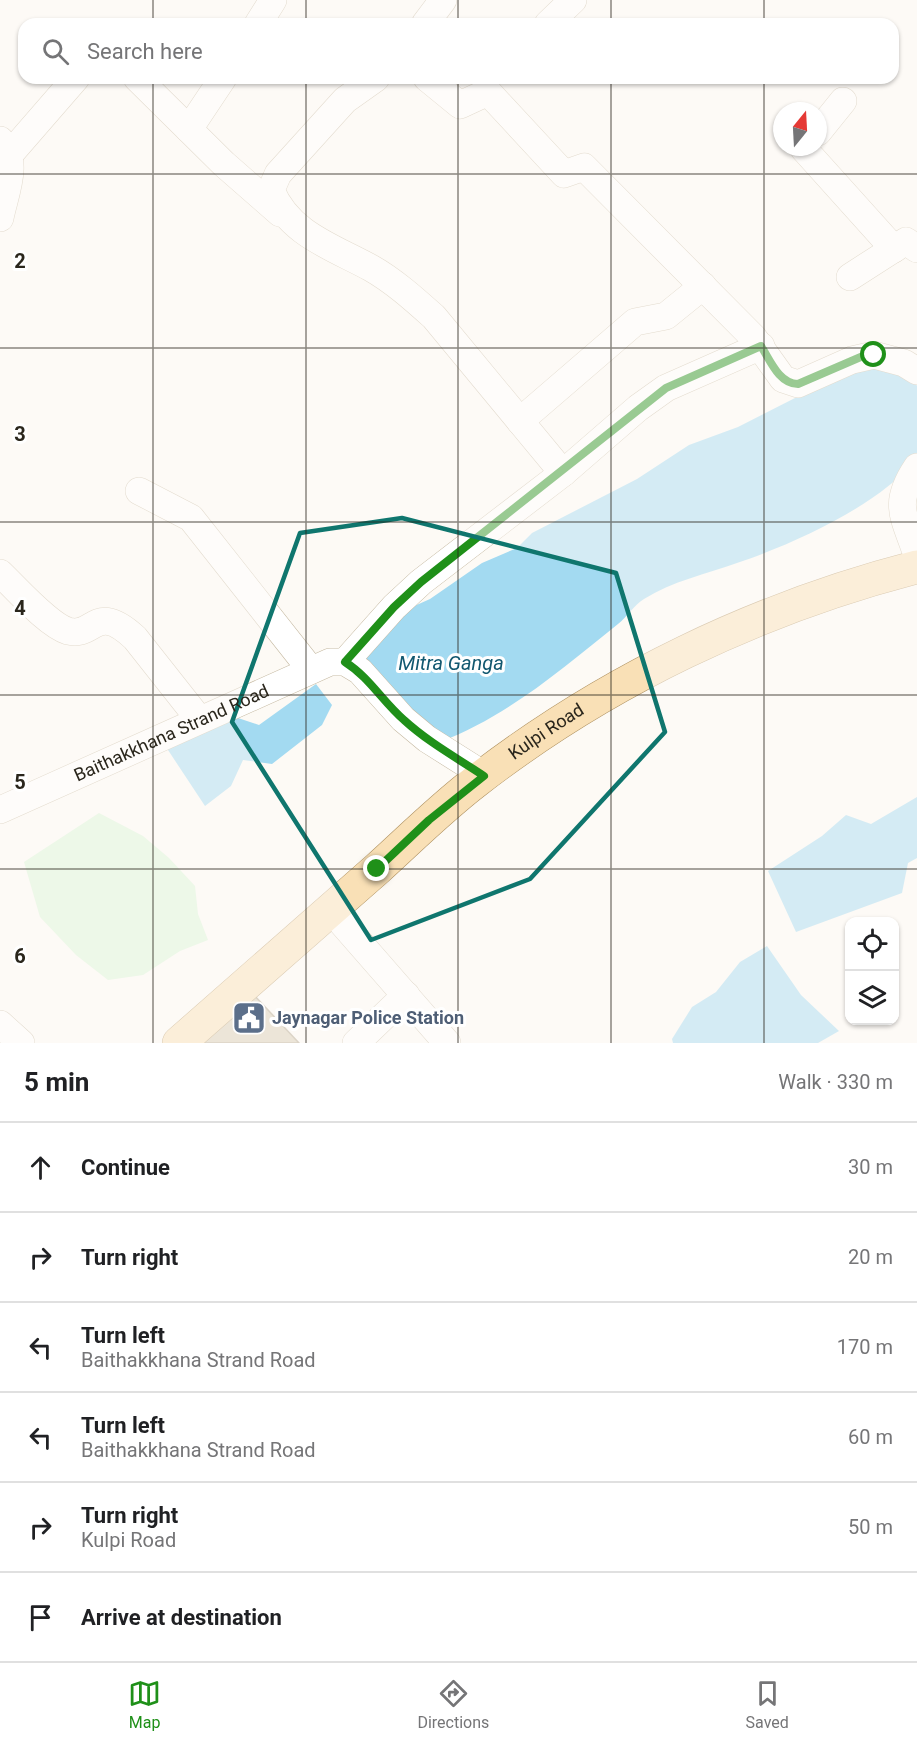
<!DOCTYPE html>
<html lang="en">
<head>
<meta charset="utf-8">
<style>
  body { margin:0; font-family:Roboto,sans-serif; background:#f2f2f2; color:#202124 }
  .controls { position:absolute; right:18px; bottom:18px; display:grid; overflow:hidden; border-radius:12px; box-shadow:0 2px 4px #0004 }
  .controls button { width:54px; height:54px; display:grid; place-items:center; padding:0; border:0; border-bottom:2px solid #e0e0e0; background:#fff; color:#202124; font:30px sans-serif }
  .compass { position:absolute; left:773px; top:102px; width:54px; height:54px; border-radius:50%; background:#fff; box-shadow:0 2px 4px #0004; rotate:18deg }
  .stop { position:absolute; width:18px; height:18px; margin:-14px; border:4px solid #1f9019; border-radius:50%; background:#fff }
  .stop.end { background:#1f9019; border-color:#fff; box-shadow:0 2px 6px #0008 }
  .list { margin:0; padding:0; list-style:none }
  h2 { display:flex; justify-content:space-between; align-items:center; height:78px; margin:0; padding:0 24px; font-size:26px }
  h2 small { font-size:20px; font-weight:400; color:#757577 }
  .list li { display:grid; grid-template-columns:39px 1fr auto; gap:18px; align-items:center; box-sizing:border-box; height:90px; padding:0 24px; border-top:2px solid #e0e0e0 }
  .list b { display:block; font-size:22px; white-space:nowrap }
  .list p { margin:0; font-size:20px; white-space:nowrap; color:#757577 }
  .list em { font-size:20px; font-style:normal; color:#757577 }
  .icon { flex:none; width:33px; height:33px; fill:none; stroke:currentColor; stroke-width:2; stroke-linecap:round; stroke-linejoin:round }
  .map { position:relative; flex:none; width:917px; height:1043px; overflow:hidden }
  .search { position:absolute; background:#fff; box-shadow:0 2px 4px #0004; left:18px; right:18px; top:18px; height:66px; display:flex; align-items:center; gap:15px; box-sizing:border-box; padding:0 21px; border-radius:18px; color:#757577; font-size:22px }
  .sheet { height:618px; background:#fff }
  nav { display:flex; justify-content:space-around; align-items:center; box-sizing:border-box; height:84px; border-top:2px solid #e0e0e0; background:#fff; font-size:16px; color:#757577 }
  nav a { display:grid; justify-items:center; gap:3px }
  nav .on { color:#1f9019 }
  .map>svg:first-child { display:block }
  .green { fill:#d9f6d8 }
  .water { fill:#a3daf1 }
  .building { fill:#d8ccb3; stroke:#b3a78f; stroke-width:1.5 }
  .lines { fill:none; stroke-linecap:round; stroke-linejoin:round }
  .minor-casing { stroke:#c4b8a0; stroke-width:28 }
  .major-casing { stroke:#ae9161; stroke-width:34 }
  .minor { stroke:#fff; stroke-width:27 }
  .major { stroke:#f9e0b6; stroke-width:33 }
  .route { stroke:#1f9019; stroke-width:8 }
  .marked { fill:none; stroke:#0f766e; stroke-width:4.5; stroke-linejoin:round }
  .grid { fill:none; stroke:#2a261c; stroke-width:1.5; stroke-opacity:0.55 }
  .labels { text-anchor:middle; stroke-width:6; stroke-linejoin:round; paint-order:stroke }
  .street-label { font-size:18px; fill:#2a261c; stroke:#fff }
  .service-label { font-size:18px; font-weight:bold; fill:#4e5e75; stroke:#fff; text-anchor:start }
  .water-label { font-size:20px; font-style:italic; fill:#125870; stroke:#fff }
  .grid-label { font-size:20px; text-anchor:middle; font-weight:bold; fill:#2a261c; stroke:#fff; stroke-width:6; stroke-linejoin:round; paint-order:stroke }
</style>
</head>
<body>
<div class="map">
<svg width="917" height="1043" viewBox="0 0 917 1043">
  <rect width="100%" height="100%" fill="#fdfaf5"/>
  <!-- green -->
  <path class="green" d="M99,813L143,836L169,858L195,886L198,914L208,940L180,951L143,975L108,980L76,955L40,917L24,862Z"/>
  <!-- water -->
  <path class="water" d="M887,366L915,381L917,386V459C877,506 796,543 737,563C706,574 673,581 644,599C634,605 627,617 618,624C563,668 507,717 440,742L361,660L392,616L430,599L482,563L517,548L532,533L637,479L689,445L738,427L795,398L837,371Z
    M316,684L332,705L322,725L272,764L243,760L231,786L205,806L166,747L226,714L259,725Z
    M917,797V858L908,863L902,893L796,932L768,871L822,836L846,815L871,824Z
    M767,946L801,995L839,1031L818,1043H673L672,1039L692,1007L716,992L740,962Z"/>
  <!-- building -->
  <path class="building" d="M252,993L299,1043H195Z"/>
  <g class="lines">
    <defs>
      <g id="minor">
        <path d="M258,24L273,0"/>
        <path d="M425,24L443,0"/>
        <path d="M548,24L573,0"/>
        <path d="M137,78L224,164L280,213"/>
        <path d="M376,78L345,100L278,174L271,190C289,234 333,247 371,268C394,281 415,300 434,317L563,473"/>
        <path d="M427,78L460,105L488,92L564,174L584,167L753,337L783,379L798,384L852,360L874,355L904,363L917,371"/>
        <path d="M189,129L223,78"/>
        <path d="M818,132L843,101"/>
        <path d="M0,140C20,161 5,193 0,218"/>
        <path d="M806,147L804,149L894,249"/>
        <path d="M10,154L76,78"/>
        <path d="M850,277L906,241L917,249"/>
        <path d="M520,421L635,322L666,316L703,286"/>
        <path d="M917,467C892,504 904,516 917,555"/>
        <path d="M139,491L191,518L311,670"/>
        <path d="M0,573C16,588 48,625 68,631C95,638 95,601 135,638L199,719"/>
        <path d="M345,662L394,607L421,582L563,473L638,408L666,388L761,346"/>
        <path id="s1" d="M0,810L330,662H345L360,671L403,719L427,739L484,775"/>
        <path d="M330,909L447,1043"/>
        <path d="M0,1024L21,1043"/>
        <path d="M356,1043L406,995"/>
      </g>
      <g id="major">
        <path id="s2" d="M179,1043C245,985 311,927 377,869C409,840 440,809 475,782C605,681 758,608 917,567"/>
      </g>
    </defs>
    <!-- minor casing -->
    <use href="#minor" class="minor-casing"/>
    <!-- major casing -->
    <use href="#major" class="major-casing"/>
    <!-- minor -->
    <use href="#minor" class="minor"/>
    <!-- major -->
    <use href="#major" class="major"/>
  </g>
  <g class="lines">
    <!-- route -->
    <path class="route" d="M377,869L429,820L484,776C457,758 428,742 404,720C383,702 369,677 345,662L394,607L421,582L666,388L761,346C770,360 779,384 798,384L863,356L874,355"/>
  </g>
  <!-- marked area -->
  <path d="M0 0H917V1043H0ZM402,518L616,573L665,732L530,879L371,940L232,722L300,533Z" fill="#fdfaf5" fill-opacity=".55" fill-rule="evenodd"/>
  <path class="marked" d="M402,518L616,573L665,732L530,879L371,940L232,722L300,533Z"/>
  <!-- grid -->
  <path class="grid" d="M153,0V24M306,0V24M458,0V24M611,0V24M764,0V24M153,78V1043M306,78V1043M458,78V1043M611,78V1043M764,78V1043M0,174H917M0,348H917M0,522H917M0,695H917M0,869H917"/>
  <!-- icons -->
  <defs>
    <symbol id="civic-square" viewBox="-11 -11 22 22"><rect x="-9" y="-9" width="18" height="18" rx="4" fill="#5c6f8a" stroke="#fff"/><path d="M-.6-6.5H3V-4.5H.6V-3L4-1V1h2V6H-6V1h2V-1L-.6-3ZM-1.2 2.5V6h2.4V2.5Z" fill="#fff"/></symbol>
  </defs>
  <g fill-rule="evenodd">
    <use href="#civic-square" x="230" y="999" width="38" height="38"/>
  </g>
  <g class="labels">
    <!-- street labels -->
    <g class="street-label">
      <text dy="6" stroke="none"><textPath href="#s1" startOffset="188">Baithakkhana Strand Road</textPath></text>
      <text dy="6" stroke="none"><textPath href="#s2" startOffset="482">Kulpi Road</textPath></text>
    </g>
    <!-- service labels -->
    <g class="service-label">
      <text x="272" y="1024">Jaynagar Police Station</text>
    </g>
    <!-- water labels -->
    <g class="water-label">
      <text x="451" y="670">Mitra Ganga</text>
    </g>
  </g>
  <g class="grid-label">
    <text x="20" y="268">2</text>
    <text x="20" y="441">3</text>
    <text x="20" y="615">4</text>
    <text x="20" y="789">5</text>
    <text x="20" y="963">6</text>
  </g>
</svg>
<div class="controls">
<button><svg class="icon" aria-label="locate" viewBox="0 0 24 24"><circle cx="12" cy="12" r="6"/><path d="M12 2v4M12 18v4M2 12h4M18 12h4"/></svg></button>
<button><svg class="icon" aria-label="layers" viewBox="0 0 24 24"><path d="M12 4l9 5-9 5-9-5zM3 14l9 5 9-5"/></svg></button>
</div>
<svg class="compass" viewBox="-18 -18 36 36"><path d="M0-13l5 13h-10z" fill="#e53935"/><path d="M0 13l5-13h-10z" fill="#757577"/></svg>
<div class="stop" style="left:874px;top:355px"></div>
<div class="stop end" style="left:377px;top:869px"></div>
<div class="search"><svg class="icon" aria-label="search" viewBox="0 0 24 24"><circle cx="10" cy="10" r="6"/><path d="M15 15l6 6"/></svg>Search here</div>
</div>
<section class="sheet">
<h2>5 min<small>Walk · 330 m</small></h2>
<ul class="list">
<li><svg class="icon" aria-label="ahead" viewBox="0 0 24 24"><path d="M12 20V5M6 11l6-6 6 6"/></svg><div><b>Continue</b></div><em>30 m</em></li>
<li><svg class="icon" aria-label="right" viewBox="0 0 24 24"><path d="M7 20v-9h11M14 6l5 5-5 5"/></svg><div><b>Turn right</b></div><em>20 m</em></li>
<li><svg class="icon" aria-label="left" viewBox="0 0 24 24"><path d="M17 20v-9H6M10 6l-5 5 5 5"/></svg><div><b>Turn left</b><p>Baithakkhana Strand Road</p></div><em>170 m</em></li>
<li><svg class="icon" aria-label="left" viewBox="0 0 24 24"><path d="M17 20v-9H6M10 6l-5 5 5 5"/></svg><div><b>Turn left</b><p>Baithakkhana Strand Road</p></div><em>60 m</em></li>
<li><svg class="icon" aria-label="right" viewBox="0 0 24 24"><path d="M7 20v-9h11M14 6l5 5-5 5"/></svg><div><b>Turn right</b><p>Kulpi Road</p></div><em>50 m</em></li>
<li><svg class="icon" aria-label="arrive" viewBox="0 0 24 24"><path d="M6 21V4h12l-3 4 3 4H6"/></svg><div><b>Arrive at destination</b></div></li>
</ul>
</section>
<nav>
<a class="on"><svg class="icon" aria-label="map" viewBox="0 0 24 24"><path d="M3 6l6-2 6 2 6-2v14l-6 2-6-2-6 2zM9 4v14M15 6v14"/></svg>Map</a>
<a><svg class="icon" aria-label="directions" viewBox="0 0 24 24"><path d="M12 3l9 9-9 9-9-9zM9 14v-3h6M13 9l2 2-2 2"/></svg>Directions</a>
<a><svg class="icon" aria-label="saved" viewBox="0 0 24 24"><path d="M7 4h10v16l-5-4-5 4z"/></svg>Saved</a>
</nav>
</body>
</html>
